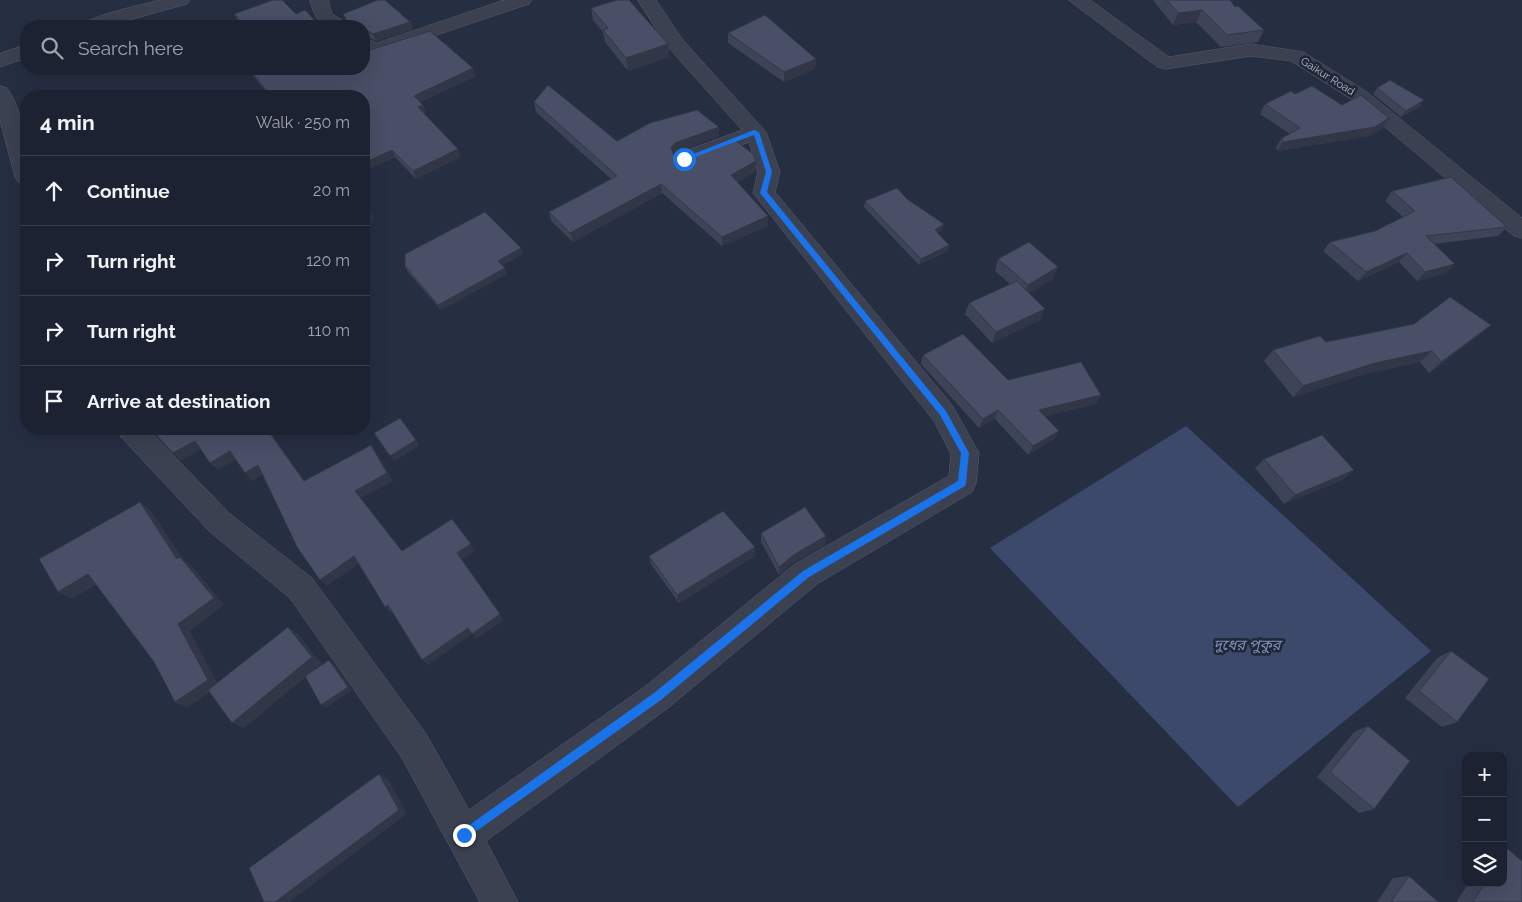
<!DOCTYPE html>
<html lang="en">
<head>
<meta charset="utf-8">
<style>
  body { margin:0; font-family:Raleway,"Noto Sans Bengali",sans-serif; background:#292f3e; color:#f1f3f6 }
  .controls { position:absolute; right:15px; bottom:15px; display:grid; overflow:hidden; border-radius:10px; box-shadow:0 5px 20px #0002 }
  .controls button { width:45px; height:45px; display:grid; place-items:center; padding:0; border:0; border-bottom:1px solid #3a3f4d; background:#1c2232; color:#f1f3f6; font:25px sans-serif }
  .stop { position:absolute; width:15px; height:15px; margin:-11px; border:4px solid #1a73e8; border-radius:50%; background:#fff }
  .stop.end { background:#1a73e8; border-color:#fff; box-shadow:0 1px 5px #0008 }
  .list { margin:0; padding:0; list-style:none }
  h2 { display:flex; justify-content:space-between; align-items:center; height:65px; margin:0; padding:0 20px; font-size:21px }
  h2 small { font-size:16px; font-weight:400; color:#a0a4ac }
  .list li { display:grid; grid-template-columns:32px 1fr auto; gap:15px; align-items:center; box-sizing:border-box; height:70px; padding:0 20px; border-top:1px solid #3a3f4d }
  .list b { display:block; font-size:19px; white-space:nowrap }
  .list em { font-size:16px; font-style:normal; color:#a0a4ac }
  .icon { flex:none; width:28px; height:28px; fill:none; stroke:currentColor; stroke-width:2; stroke-linecap:round; stroke-linejoin:round }
  .map { position:relative; flex:none; width:1522px; height:902px; overflow:hidden }
  .search { position:absolute; background:#1c2232; box-shadow:0 5px 20px #0002; left:20px; top:20px; width:350px; height:55px; display:flex; align-items:center; gap:12px; box-sizing:border-box; padding:0 18px; border-radius:20px; color:#a0a4ac; font-size:19px }
  .panel { position:absolute; background:#1c2232; box-shadow:0 5px 20px #0002; left:20px; top:90px; width:350px; height:345px; border-radius:20px }
  .map>svg:first-child { display:block }
  .water { fill:#3c496a }
  .lines { fill:none; stroke-linecap:round; stroke-linejoin:round }
  .minor-casing { stroke:#565c6c; stroke-width:1 }
  .minor { fill:#3b4151; fill-rule:evenodd }
  .wall { fill:#3e4458 }
  .shaded-wall { fill:#323747 }
  .building { fill:#484f66; stroke:#323747 }
  .route { fill:#1a73e8 }
  .labels { text-anchor:middle; stroke-width:5; stroke-linejoin:round; paint-order:stroke }
  .far-street-label { font-size:11px; fill:#b8bccb; stroke:#1f2637 }
  .water-label { font-size:15px; font-style:italic; fill:#7f8eb2; stroke:#1f2637 }
</style>
</head>
<body>
<div class="map">
<svg width="1522" height="902" viewBox="0 0 1522 902">
  <rect width="100%" height="100%" fill="#262e42"/>
  <!-- water -->
  <path class="water" d="M1186,426L1431,651L1238,807L990,548Z"/>
  <g class="lines">
    <defs>
      <path id="minor" d="M160,0H190L187,4L107,26H81C88,16 145,4 160,0Z
        M310,0H328L332,14L345,22L347,26C321,26 317,26 310,0Z
        M505,0H532L529,4L380,54L373,56L364,52V37L376,43Z
        M638,0H656L682,39L766,132L780,172L775,192L952,405L979,453L976,483L972,492L817,584L668,708L486,841L518,902H480L402,758L290,598L209,531L121,437L117,429H148L229,513L312,578L426,734L469,810L646,686L795,564L949,476L951,454L934,421L753,193L758,172L749,142L693,164L685,166L677,164L674,159L677,154L742,130L668,47Z
        M1069,0H1090L1169,57L1251,44L1303,52L1367,92L1522,218V238L1514,236L1353,100L1291,61L1251,56L1165,69L1158,67Z
        M26,45V58L0,67V54Z
        M0,86L7,88C26,116 28,152 26,184L18,182L15,177L0,120Z"/>
    </defs>
    <!-- minor casing -->
    <use href="#minor" class="minor-casing"/>
    <!-- minor -->
    <use href="#minor" class="minor"/>
  </g>
  <!-- wall -->
  <path class="wall" d="M273,0H282L296,14L305,10L318,24L328,20L344,21L346,19L343,14L378,0H385L410,22L413,29L376,41L364,35V26H242L238,21L234,14Z
    M1153,0H1230L1235,7L1264,30L1258,42L1221,47L1196,22L1173,25Z
    M591,8L668,44L669,57L628,71L605,42L603,32L593,20Z
    M728,33L816,59L815,69L784,82L728,43Z
    M370,50L476,76L420,102L423,105L426,112L423,113L460,157L416,179L395,157L367,170L364,166V96H270L253,76L249,69Z
    M1377,88L1424,100L1420,107L1401,117L1373,94Z
    M1295,94L1342,105L1389,118L1383,128L1369,136L1277,151L1276,147L1282,138L1290,134L1260,114L1265,104Z
    M534,102L617,141L719,136L676,152L674,155L684,158L756,171L737,182L768,216V226L722,246L662,193L573,242L551,221L549,212L611,179L536,112Z
    M1392,191L1507,227L1498,236L1434,244L1446,273L1417,281L1399,262L1358,281L1323,251L1330,242L1375,231L1403,217L1385,201Z
    M907,199L942,230L937,233L949,245L948,251L919,265L864,207L865,201Z
    M521,248L523,254L502,265L507,274L441,310L408,272L405,266Z
    M998,259L1053,279L1029,293L1040,320L992,343L965,314L969,303L1010,284L995,271Z
    M1491,325L1478,336L1429,373L1420,362L1364,374L1293,397L1264,361L1273,350L1326,342Z
    M923,355L1008,380L1101,395L1096,404L1045,416L1054,439L1028,455L995,419L979,428L921,364Z
    M1264,459L1354,470L1342,480L1284,504L1255,468Z
    M761,533L825,545L794,562L779,575L761,542Z
    M755,547V556L679,603L651,564L649,556Z
    M1451,651L1457,722L1442,727L1405,698L1437,658Z
    M1368,726L1374,809L1359,813L1317,777L1354,732Z
    M1508,849L1522,902H1456L1469,883H1503V850Z
    M1409,876L1438,902H1377L1393,878Z"/>
  <!-- shaded-wall -->
  <path class="shaded-wall" d="M1202,10L1196,22L1173,25L1178,13Z
    M410,22L413,29L376,41L373,34Z
    M668,44L669,57L628,71L626,58Z
    M816,59L815,69L784,82V72Z
    M473,68L476,76L417,103L414,96Z
    M1424,100L1420,107L1401,117L1406,111Z
    M423,105L426,112L420,115L418,107Z
    M1389,118L1383,128L1369,136L1277,151L1283,142Z
    M719,127V136L676,152L672,158L671,148L675,143Z
    M458,149L460,157L416,179L413,171Z
    M392,150L395,157L367,170L364,163Z
    M756,161V171L731,185V175Z
    M661,184L662,193L573,242L570,233Z
    M370,212L374,218L364,223V215Z
    M768,216V226L722,246V237Z
    M944,224L942,230L933,236L935,230Z
    M949,245L948,251L919,265L921,259Z
    M521,248L523,254L500,267L498,261Z
    M1407,253L1399,262L1358,281L1366,272Z
    M1455,264L1446,273L1417,281L1425,272Z
    M1058,267L1053,279L1024,297L1028,285Z
    M505,268L507,274L441,310L438,305Z
    M1045,309L1040,320L992,343L996,332Z
    M1491,325L1478,336L1429,373L1441,362Z
    M1432,351L1420,362L1364,374L1293,397L1303,386L1375,363Z
    M1101,395L1096,404L1035,419L1039,410Z
    M998,410L995,419L979,428L983,419Z
    M267,429H286L273,436L310,488L304,481Z
    M1059,431L1054,439L1028,455L1033,446Z
    M416,440L419,446L394,461L390,456Z
    M195,441L203,448L181,461L173,453Z
    M371,445L377,453L393,481L361,498L355,491Z
    M230,451L237,459L218,470L210,463Z
    M258,465L265,473L252,481L245,473Z
    M1354,470L1342,480L1284,504L1295,495Z
    M140,502L151,511L183,559L191,565L224,605L190,631L219,686L187,708L175,702L178,624L177,559Z
    M826,536L825,545L794,562L779,575V567L795,554Z
    M471,544L475,551L462,560L504,620L476,639L472,634L428,665L422,660L457,553Z
    M755,547V556L679,603L677,595Z
    M354,556L360,563L327,586L320,580Z
    M88,574L100,582L72,599L58,592Z
    M388,605L394,611L391,613L385,607Z
    M288,627L298,634L322,664L244,728L232,723Z
    M329,660L334,664L352,690L326,708L321,705Z
    M379,774L388,779L407,814L289,902H275Z"/>
  <!-- building -->
  <path class="building" d="M273,0H282L296,14L305,10L318,24L328,20L344,21L346,19L343,14L378,0H385L410,22L373,34L364,29V26H245L234,14Z
    M617,0H629L668,44L626,58L603,30L608,28L591,8Z
    M1167,0H1230L1235,7L1238,6L1264,30L1227,35L1202,10L1178,13Z
    M765,15L816,59L784,72L728,33Z
    M430,31L473,68L414,96L423,105L418,107L458,149L413,171L392,150L364,163V96H271L249,69H364V48L370,50Z
    M1390,80L1424,100L1406,111L1377,88Z
    M548,85L617,141L650,123L697,110L719,127L675,143L671,148L674,155L684,158L693,156L735,140L753,154L756,161L731,175L768,216L722,237L661,184L570,233L549,212L617,176L534,102Z
    M1312,86L1342,105L1361,95L1389,118L1375,127L1283,142L1282,138L1300,128L1265,104L1291,91L1295,94Z
    M1451,177L1507,227L1426,236L1455,264L1425,272L1407,253L1366,272L1330,242L1375,231L1415,211L1392,191Z
    M897,188L907,199L944,224L935,230L949,245L921,259L865,201Z
    M364,204L370,212L364,215Z
    M485,212L521,248L498,261L505,268L438,305L405,266V254Z
    M1029,242L1058,267L1028,285L998,259Z
    M1017,281L1045,309L996,332L969,303Z
    M1450,297L1491,325L1441,362L1432,351L1375,363L1303,386L1273,350L1320,336L1326,342L1414,324Z
    M963,334L1008,380L1081,362L1101,395L1039,410L1059,431L1033,446L998,410L983,419L923,355Z
    M400,418L416,440L390,456L374,433Z
    M154,429H267L304,481L371,445L387,473L355,491L402,551L452,519L471,544L457,553L500,614L472,634L468,628L422,660L388,605L385,607L354,556L320,580L297,547L258,465L245,473L230,451L210,463L195,441L173,453L158,437Z
    M1322,435L1354,470L1295,495L1264,459Z
    M140,502L177,559L180,557L214,598L178,624L208,680L175,702L154,662L88,574L58,592L39,559Z
    M805,507L826,536L795,554L779,567L761,533Z
    M723,511L755,547L677,595L649,556Z
    M288,627L312,657L232,723L208,690Z
    M1451,651L1489,679L1457,722L1419,691Z
    M329,660L348,687L321,705L305,676Z
    M1368,726L1410,761L1374,809L1330,772Z
    M379,774L399,810L275,902H264L249,868Z
    M1508,849L1522,861V902H1473L1485,883H1503V856Z
    M1409,876L1438,902H1391Z"/>
  <!-- route -->
  <path class="route" d="M754,130L759,132L772,172L767,192L946,411L969,453L966,483L965,486L809,577L661,700L464,840L461,839L459,835L461,831L654,693L803,571L958,481L961,453L940,415L760,193L766,172L754,135L687,160L681,159Z"/>
  <g class="labels">
    <!-- far-street labels -->
    <g class="far-street-label">
      <text transform="translate(1328 76) rotate(32)" y="4">Gaikur Road</text>
    </g>
    <!-- water labels -->
    <g class="water-label">
      <text x="1247" y="650">দুধের পুকুর</text>
    </g>
  </g>
</svg>
<div class="controls">
<button>+</button>
<button>−</button>
<button><svg class="icon" aria-label="layers" viewBox="0 0 24 24"><path d="M12 4l9 5-9 5-9-5zM3 14l9 5 9-5"/></svg></button>
</div>
<div class="stop" style="left:684px;top:159px"></div>
<div class="stop end" style="left:464px;top:835px"></div>
<div class="search"><svg class="icon" aria-label="search" viewBox="0 0 24 24"><circle cx="10" cy="10" r="6"/><path d="M15 15l6 6"/></svg>Search here</div>
<section class="panel">
<h2>4 min<small>Walk · 250 m</small></h2>
<ul class="list">
<li><svg class="icon" aria-label="ahead" viewBox="0 0 24 24"><path d="M12 20V5M6 11l6-6 6 6"/></svg><div><b>Continue</b></div><em>20 m</em></li>
<li><svg class="icon" aria-label="right" viewBox="0 0 24 24"><path d="M7 20v-9h11M14 6l5 5-5 5"/></svg><div><b>Turn right</b></div><em>120 m</em></li>
<li><svg class="icon" aria-label="right" viewBox="0 0 24 24"><path d="M7 20v-9h11M14 6l5 5-5 5"/></svg><div><b>Turn right</b></div><em>110 m</em></li>
<li><svg class="icon" aria-label="arrive" viewBox="0 0 24 24"><path d="M6 21V4h12l-3 4 3 4H6"/></svg><div><b>Arrive at destination</b></div></li>
</ul>
</section>
</div>
</body>
</html>
